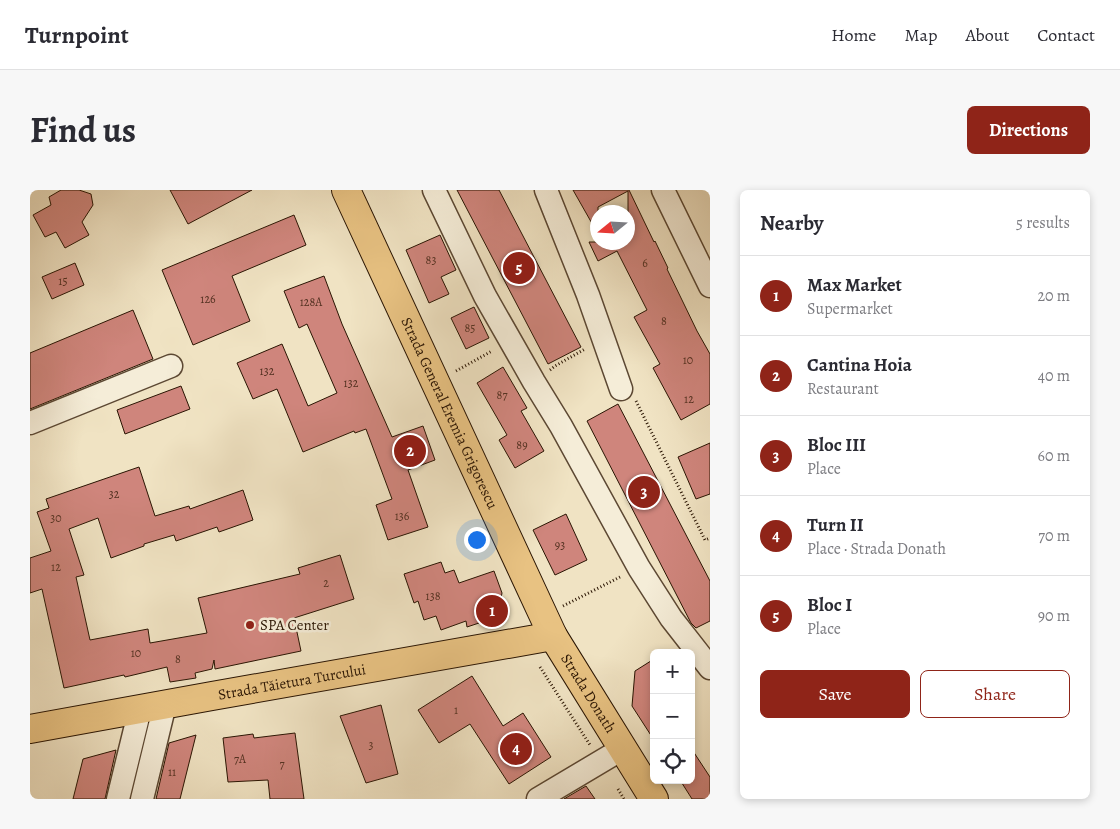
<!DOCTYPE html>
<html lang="en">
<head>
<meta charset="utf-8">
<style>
  body { margin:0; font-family:Alegreya,serif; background:#f7f7f7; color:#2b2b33 }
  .controls { position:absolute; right:15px; bottom:15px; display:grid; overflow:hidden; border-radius:8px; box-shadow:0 2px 8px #0003 }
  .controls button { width:45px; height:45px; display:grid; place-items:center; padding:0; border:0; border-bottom:1px solid #e1e1e2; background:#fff; color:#2b2b33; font:25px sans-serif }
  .compass { position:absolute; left:560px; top:15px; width:45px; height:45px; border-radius:50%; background:#fff; box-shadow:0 2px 8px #0003; rotate:252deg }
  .you { position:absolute; left:446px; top:349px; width:18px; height:18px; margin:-12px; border:4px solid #fff; border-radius:50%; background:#1a73e8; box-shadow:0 0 0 8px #1a73e833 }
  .badge { display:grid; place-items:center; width:32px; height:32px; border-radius:50%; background:#8f2418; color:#fff; font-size:16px; font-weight:700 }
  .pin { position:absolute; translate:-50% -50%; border:2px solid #fff; box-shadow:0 1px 5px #0006 }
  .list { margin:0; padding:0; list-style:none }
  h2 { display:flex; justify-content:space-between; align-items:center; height:65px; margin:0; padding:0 20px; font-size:21px }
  h2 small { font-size:16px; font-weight:400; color:#7c7c81 }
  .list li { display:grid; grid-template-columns:32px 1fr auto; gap:15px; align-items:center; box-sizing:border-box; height:80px; padding:0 20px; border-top:1px solid #e1e1e2 }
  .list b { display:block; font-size:19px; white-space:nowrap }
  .list p { margin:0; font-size:16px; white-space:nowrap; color:#7c7c81 }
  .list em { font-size:16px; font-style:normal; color:#7c7c81 }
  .actions { display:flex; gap:10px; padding:15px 20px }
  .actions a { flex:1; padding:11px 0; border:1px solid #8f2418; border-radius:8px; text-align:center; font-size:18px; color:#8f2418 }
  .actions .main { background:#8f2418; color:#fff }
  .icon { flex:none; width:28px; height:28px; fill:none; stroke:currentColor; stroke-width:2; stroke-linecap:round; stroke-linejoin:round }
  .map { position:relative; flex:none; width:680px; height:609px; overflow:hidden; border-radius:8px }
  header { display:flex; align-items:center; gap:30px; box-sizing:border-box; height:70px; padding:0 25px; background:#fff; border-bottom:1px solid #e1e1e2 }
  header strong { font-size:24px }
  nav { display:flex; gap:28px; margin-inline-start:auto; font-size:18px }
  .intro { display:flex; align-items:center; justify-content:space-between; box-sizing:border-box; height:120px; padding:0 30px }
  h1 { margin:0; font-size:35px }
  .button { padding:12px 22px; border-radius:8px; background:#8f2418; color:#fff; font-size:18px; font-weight:700 }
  main { display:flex; gap:30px; padding:0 30px }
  aside { flex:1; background:#fff; border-radius:8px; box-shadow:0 2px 8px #0003 }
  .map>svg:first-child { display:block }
  .building { fill:#cf857c; stroke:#2a1503 }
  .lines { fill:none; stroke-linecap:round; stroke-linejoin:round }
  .minor-casing { stroke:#5c4833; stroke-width:25 }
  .major-casing { stroke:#2a1503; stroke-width:30 }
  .path { stroke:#2a1503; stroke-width:3; stroke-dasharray:1 2.5; stroke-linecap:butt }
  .minor { stroke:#f5edd8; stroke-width:22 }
  .major { stroke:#e8c282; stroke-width:28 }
  .poi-dot { fill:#8f2418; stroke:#f5edd8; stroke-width:2 }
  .labels { text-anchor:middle; stroke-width:5; stroke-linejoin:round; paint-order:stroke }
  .number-label { font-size:12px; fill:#533121 }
  .street-label { font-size:15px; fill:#2a1503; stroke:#f5edd8 }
  .poi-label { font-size:15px; fill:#2a1503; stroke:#f5edd8; text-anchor:start }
</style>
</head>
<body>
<header>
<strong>Turnpoint</strong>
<nav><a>Home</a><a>Map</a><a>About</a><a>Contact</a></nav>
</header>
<div class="intro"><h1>Find us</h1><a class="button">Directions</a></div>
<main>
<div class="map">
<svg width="680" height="609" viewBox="0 0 680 609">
  <rect width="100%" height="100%" fill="#f0e3c3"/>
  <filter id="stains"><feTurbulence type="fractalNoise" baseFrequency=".004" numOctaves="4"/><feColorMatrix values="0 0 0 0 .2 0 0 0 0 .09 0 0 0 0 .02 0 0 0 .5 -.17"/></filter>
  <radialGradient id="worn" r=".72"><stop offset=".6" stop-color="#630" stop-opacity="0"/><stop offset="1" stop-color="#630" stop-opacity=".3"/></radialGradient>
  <!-- building -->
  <path class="building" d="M31,0H49L61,4L63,15L52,32L59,45L35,58L26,42L15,47L3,25L21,15L19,7Z
    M140,0H222L158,34Z
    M427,0H469L551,157L518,174Z
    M543,0H599L624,52L625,51L638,78L637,79L667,141L680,164V214L651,230L623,178L630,174L604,127L617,120L587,61L568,71L559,52H598V1L568,17V44Z
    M264,25L276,55L202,86L220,131L163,155L132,80Z
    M410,45L426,80L411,87L419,104L399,113L376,60Z
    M45,73L54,95L22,109L12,87Z
    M294,86L312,134L362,247L393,236L405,270L378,280L398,337L358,350L346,315L362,309L336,239L325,243L324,241L273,262L247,199L223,209L207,173L252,154L278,216L307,203L277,134L269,138L254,101Z
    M444,117L459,148L436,159L421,128Z
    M103,120L123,169L0,219V163Z
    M473,177L497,218L491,221L514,261L485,278L469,250L477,245L447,193Z
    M151,196L160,219L95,244L87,220Z
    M588,214L680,391V431L666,438L661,433L557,231Z
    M680,253V304L666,309L648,267Z
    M109,277L125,326L159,316L160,319L213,300L223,330L189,342L187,337L146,351L144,345L114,354V356L81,368L68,328L39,339L54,385L46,387L60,450L118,439L120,453L177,443L168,408L270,384L268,378L310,365L324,409L264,428L271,461L185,479L184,470L182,479L165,483L166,488L140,492L137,477L95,487L94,485L34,498L12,399L0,403V368L21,361L7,322L19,318L16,309Z
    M536,324L557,370L525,385L503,340Z
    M411,372L415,383L424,380L429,393L464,381L472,403L467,427L437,437L436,431L411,440L406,426L394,430L388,411L384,413L374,384Z
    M624,469V550L602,516L605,481Z
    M442,486L473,536L493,523L521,567L479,594L440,534L409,553L388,520Z
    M351,515L368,584L336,593L310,526Z
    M265,543L274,609H240L238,590L198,592L193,548L223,544L224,548Z
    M166,545L150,609H126L139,553Z
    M661,558L680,587V609H662L650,590H661Z
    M86,560L75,609H43L53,569Z
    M556,596L565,609H534Z"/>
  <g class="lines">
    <defs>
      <path id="minor" d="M404,0L455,106L504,192L531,236L609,378L641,428L680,478
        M516,0L558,105L591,199
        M633,0L680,96
        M0,233L141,176
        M88,609L110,519
        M112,609L135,514
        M508,609L592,559"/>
      <g id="major">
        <path id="s1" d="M316,0L523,446L624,609"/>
        <path id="s2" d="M0,539L182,506L523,446"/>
      </g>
    </defs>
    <!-- minor casing -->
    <use href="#minor" class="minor-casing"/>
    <!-- major casing -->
    <use href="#major" class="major-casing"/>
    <!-- path -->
    <path class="path" d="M520,180L525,176L555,159
      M426,181L462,161
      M606,211L675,350L680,348
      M533,416L590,387
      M510,477L560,555
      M588,599L594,609"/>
    <!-- minor -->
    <use href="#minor" class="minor"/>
    <!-- major -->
    <use href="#major" class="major"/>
  </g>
  <!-- markers -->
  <circle class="poi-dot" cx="220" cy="435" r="5"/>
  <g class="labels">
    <!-- number labels -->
    <g class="number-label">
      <text x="401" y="74">83</text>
      <text x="615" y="77">6</text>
      <text x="33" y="95">15</text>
      <text x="178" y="113">126</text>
      <text x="281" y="116">128A</text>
      <text x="634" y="135">8</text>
      <text x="440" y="142">85</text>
      <text x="658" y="174">10</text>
      <text x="237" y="185">132</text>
      <text x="321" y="197">132</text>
      <text x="472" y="209">87</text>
      <text x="659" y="213">12</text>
      <text x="492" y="259">89</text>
      <text x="84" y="308">32</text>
      <text x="372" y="330">136</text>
      <text x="26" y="332">30</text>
      <text x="530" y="359">93</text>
      <text x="26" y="381">12</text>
      <text x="296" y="397">2</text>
      <text x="403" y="410">138</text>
      <text x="106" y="467">10</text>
      <text x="148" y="473">8</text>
      <text x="426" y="524">1</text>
      <text x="341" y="559">3</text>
      <text x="210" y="573">7A</text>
      <text x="252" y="578">7</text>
      <text x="142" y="586">11</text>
    </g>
    <!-- street labels -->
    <g class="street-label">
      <text dy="5" stroke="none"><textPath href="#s1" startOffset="246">Strada General Eremia Grigorescu</textPath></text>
      <text dy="5" stroke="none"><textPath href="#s2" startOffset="266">Strada Tăietura Turcului</textPath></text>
      <text dy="5" stroke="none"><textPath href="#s1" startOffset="559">Strada Donath</textPath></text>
    </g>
    <!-- poi labels -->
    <g class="poi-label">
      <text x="230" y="440">SPA Center</text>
    </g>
  </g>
  <rect width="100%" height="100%" filter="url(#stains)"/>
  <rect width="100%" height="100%" fill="url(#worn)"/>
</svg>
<div class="controls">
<button>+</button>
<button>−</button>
<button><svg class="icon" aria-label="locate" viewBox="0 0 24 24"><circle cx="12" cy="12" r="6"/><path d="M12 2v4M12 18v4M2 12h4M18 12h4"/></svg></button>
</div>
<svg class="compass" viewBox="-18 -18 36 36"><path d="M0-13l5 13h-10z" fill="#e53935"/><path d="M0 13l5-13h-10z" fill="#7c7c81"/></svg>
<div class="you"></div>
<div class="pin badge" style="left:462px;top:421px">1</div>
<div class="pin badge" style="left:380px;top:261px">2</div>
<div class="pin badge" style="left:614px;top:302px">3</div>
<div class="pin badge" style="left:486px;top:559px">4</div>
<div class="pin badge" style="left:489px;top:78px">5</div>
</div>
<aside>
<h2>Nearby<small>5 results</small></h2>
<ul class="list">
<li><span class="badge">1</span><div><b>Max Market</b><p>Supermarket</p></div><em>20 m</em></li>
<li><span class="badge">2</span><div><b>Cantina Hoia</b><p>Restaurant</p></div><em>40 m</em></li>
<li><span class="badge">3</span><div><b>Bloc III</b><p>Place</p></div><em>60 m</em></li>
<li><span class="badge">4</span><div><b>Turn II</b><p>Place · Strada Donath</p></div><em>70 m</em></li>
<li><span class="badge">5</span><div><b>Bloc I</b><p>Place</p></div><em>90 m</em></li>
</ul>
<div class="actions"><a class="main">Save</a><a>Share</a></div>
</aside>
</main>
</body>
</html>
